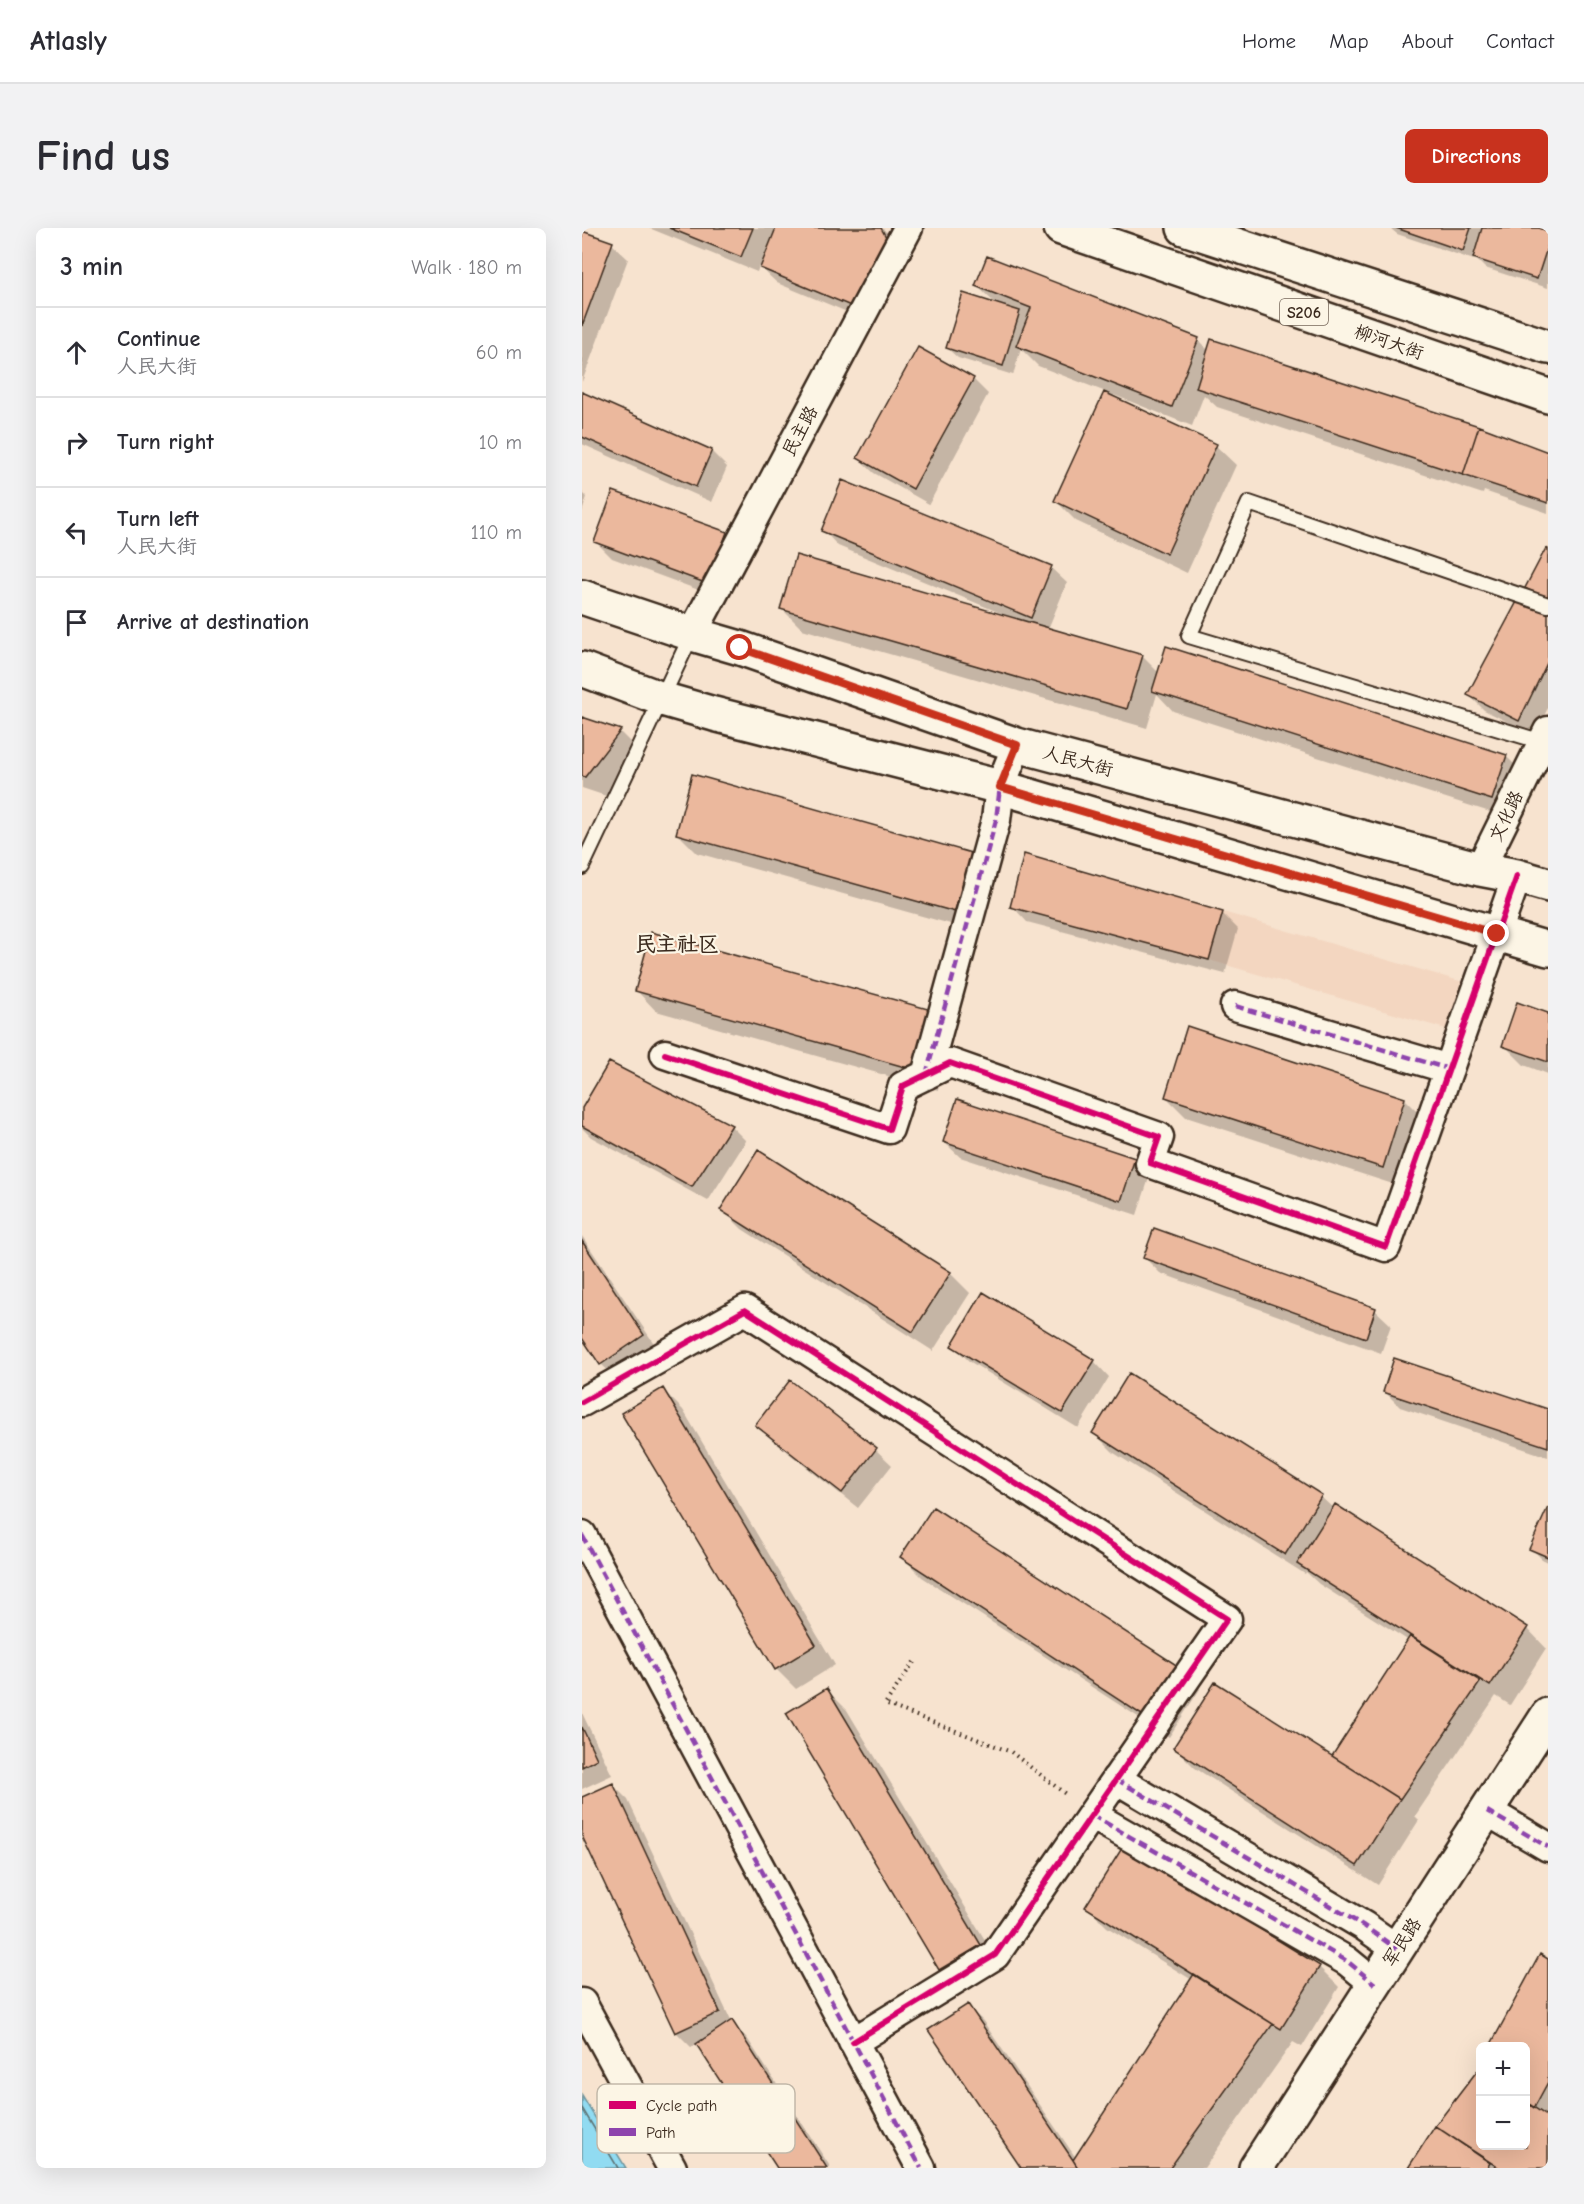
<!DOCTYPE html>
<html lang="en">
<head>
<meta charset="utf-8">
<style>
  body { margin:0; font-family:"Comic Neue","LXGW WenKai TC",sans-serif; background:#f2f2f3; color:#2b2b33 }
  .controls { position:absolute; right:18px; bottom:18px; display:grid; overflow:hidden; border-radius:9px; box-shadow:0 6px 24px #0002 }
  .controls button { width:54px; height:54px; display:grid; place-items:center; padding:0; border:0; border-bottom:2px solid #e1e1e2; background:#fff; color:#2b2b33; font:30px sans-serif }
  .stop { position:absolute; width:18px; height:18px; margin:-14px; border:4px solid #c8321e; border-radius:50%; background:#fff }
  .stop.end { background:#c8321e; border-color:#fff; box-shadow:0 2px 6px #0008 }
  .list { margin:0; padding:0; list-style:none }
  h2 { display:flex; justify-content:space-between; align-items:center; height:78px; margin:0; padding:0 24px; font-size:26px }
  h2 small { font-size:20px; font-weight:400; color:#7c7c81 }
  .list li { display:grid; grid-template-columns:39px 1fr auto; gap:18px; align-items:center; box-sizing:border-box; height:90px; padding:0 24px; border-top:2px solid #e1e1e2 }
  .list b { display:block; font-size:22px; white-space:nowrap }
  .list p { margin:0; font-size:20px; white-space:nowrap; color:#7c7c81 }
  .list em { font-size:20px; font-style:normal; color:#7c7c81 }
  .icon { flex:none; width:33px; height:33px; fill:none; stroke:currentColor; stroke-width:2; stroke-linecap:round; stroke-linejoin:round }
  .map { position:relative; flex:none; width:966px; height:1940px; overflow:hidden; border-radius:9px }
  header { display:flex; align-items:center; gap:36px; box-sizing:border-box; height:84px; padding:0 30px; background:#fff; border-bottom:2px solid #e1e1e2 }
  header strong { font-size:28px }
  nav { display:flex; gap:33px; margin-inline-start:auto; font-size:21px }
  .intro { display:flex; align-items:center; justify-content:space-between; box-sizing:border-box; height:144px; padding:0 36px }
  h1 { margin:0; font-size:42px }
  .button { padding:15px 27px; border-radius:9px; background:#c8321e; color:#fff; font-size:21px; font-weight:700 }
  main { display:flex; gap:36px; padding:0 36px }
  aside { flex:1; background:#fff; border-radius:9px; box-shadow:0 6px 24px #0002 }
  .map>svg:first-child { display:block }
  .built { fill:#f3d6c0 }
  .water { fill:#91dbf1; stroke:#6f949d; stroke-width:1.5 }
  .shadow { fill:#0003 }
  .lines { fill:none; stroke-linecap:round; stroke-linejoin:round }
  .shore { stroke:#5d7172; stroke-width:1.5 }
  .building { fill:#ebb89d; stroke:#3b2a1e; stroke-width:1.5 }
  .lane-casing { stroke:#3b2a1e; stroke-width:18 }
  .street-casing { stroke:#3b2a1e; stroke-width:33 }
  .secondary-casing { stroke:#3b2a1e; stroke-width:38 }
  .primary-casing { stroke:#3b2a1e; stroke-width:38 }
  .path { stroke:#3b2a1e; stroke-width:4; stroke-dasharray:1.5 4.5; stroke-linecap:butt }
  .lane { stroke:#fcf5e5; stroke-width:14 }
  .street { stroke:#fcf5e5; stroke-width:28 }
  .secondary { stroke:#fcf5e5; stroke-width:33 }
  .primary { stroke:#fcf5e5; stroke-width:33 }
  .quiet { stroke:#8e44ad; stroke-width:4.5; stroke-dasharray:9 4.5; stroke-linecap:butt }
  .cycleway-casing { stroke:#fcf5e5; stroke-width:10 }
  .cycleway { stroke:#d6006c; stroke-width:6 }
  .route { stroke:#c8321e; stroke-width:8 }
  .labels { text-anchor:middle; stroke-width:4.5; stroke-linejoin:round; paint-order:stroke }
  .shield { fill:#fcf5e5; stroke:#75675a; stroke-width:1.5 }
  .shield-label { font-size:16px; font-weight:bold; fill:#3b2a1e }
  .street-label { font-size:18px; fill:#3b2a1e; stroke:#fcf5e5 }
  .quarter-label { font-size:21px; font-weight:bold; fill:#3b2a1e; stroke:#fcf5e5 }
  .key { fill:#fcf5e5; stroke:#c2b8a9; stroke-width:1.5 }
  .key-label { font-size:16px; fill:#3b2a1e }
</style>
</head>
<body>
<header>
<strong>Atlasly</strong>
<nav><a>Home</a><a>Map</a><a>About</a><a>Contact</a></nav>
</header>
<div class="intro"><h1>Find us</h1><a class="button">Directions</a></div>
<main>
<aside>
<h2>3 min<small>Walk · 180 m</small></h2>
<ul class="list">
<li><svg class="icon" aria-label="ahead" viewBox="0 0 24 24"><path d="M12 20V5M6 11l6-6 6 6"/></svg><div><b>Continue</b><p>人民大街</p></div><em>60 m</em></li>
<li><svg class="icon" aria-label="right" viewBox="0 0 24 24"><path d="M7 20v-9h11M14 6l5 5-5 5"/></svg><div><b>Turn right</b></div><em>10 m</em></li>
<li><svg class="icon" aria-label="left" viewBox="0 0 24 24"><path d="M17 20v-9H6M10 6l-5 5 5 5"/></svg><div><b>Turn left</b><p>人民大街</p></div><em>110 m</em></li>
<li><svg class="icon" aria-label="arrive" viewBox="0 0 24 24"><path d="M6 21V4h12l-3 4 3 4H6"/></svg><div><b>Arrive at destination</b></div></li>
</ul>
</aside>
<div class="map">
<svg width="966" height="1940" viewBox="0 0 966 1940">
  <rect width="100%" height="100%" fill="#f7e3cf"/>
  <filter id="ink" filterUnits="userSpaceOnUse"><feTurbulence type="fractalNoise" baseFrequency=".0167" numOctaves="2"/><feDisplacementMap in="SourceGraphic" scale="12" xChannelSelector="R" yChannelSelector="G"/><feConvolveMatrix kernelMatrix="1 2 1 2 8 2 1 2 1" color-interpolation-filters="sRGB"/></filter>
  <g filter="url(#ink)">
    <!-- built -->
    <path class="built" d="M641,684L888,756L874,804L627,732Z"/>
    <!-- water -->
    <path class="water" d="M0,1868L44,1940H0Z"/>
    <!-- shadow -->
    <path class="shadow" d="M67,0H300L310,9L319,28L292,95L195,55L177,38L175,44Z
      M808,0H952L966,5V60L903,40L893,30L892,32L815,6Z
      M0,4L30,16L46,31L0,154Z
      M395,58L616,112L627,123L966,225V285L902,263L901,266L635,179L622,167L610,198L532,167L531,169L634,218L654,237L605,345L494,293L474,273L524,164L456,138L439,121L431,147L376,130L365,120L415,77Z
      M391,151L406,166L347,276L292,245L276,230Z
      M0,166L129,223L145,239L130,274L0,216Z
      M0,264L5,269L0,284Z
      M241,302L469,340L485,355L466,401L560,428L577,445L924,528L944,548L930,591L591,483L575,466L565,500L220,401L200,381L420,388L421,386L256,318Z
      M144,305L159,321L141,371L30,330L14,314Z
      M966,384V480L952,507L902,482L886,466Z
      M0,491L38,504L57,523L24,568L0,560Z
      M95,605L413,647L397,704L115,625Z
      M430,678L640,685L656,701L643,746L445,694Z
      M55,763L352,785L372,805L356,862L74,783Z
      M966,787V846L942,837L922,817Z
      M584,869L823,871L843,891L820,959L604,889Z
      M0,883L149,898L164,913L126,973L9,909L0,900Z
      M362,914L552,931L568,947L555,987L378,929Z
      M140,981L368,1045L388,1065L351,1123L160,1001Z
      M0,1008L77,1123L35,1151L19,1136L0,1107Z
      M563,1030L793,1082L809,1097L799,1125L578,1045Z
      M371,1118L512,1133L527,1149L496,1200L387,1133Z
      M548,1147L739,1269L752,1281L945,1400L964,1420L928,1477L914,1468L833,1588L837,1592L796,1657L613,1540L593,1520L750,1530L827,1413L737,1356L724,1344L723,1346L532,1225L512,1205Z
      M208,1154L294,1222L310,1237L276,1280L190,1212L175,1197Z
      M81,1162L101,1182L253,1437L214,1461L194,1441Z
      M803,1164L966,1183V1229L818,1179Z
      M966,1283V1334L960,1331L949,1320Z
      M320,1329L598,1441L618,1461L587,1509L340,1349Z
      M245,1462L265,1482L418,1737L378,1761L358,1741Z
      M0,1485L30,1547L0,1561Z
      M30,1556L46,1572L150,1795L165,1810L249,1940H197L116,1816L109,1819L94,1804L0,1604V1571Z
      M505,1679L737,1739L757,1759L720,1819L711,1814L622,1940H441L385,1778L401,1793L494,1930L610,1752L525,1699Z
      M959,1728L966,1732V1940H828L855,1899L898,1839V1918H944V1818H910Z"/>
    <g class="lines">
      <!-- shore -->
      <path class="shore" d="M0,1880L36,1940"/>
    </g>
    <!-- building -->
    <path class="building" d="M87,0H171L159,29Z
      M194,0H299L305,11L276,81L178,40Z
      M814,0H889L881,23Z
      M900,0H957L966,3V17L955,51L891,30Z
      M0,3L31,14L0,98Z
      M405,28L617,110L590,179L434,118L449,80L393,58Z
      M381,65L438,83L421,138L364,120Z
      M629,111L897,198L881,247L614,160Z
      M336,119L392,150L331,261L275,230Z
      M0,164L130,222L114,259L0,209Z
      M522,164L635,216L585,326L472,273Z
      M897,198L966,224V275L881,247Z
      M260,252L470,338L449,390L239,303Z
      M31,263L145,304L126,356L12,314Z
      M964,320L966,321V372L943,360Z
      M214,327L561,427L545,481L198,381Z
      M937,370L966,382V433L937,493L885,467Z
      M584,418L925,527L910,572L570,463Z
      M0,489L39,502L3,549L0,548Z
      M110,546L393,626L377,685L94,606Z
      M442,626L641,684L627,732L428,679Z
      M69,704L353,783L337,843L53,763Z
      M935,774L966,785V834L920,818Z
      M605,798L823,870L801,940L583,869Z
      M27,834L150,897L110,959L0,898V880Z
      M375,871L553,930L539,973L361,914Z
      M176,922L369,1044L331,1104L138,982Z
      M572,1000L794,1080L784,1110L561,1030Z
      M0,1013L62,1107L18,1137L0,1110Z
      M401,1064L513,1132L480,1185L369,1118Z
      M812,1130L966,1181V1219L801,1164Z
      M547,1145L740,1267L703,1327L510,1205Z
      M208,1152L295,1220L260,1265L173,1197Z
      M81,1160L234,1417L193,1442L39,1185Z
      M753,1276L946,1399L908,1458L715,1336Z
      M351,1279L599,1440L566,1491L318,1329Z
      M966,1279V1329L947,1321Z
      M828,1408L899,1453L818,1571L750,1528Z
      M633,1454L818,1571L775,1638L591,1520Z
      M245,1460L399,1717L357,1742L204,1485Z
      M0,1499L15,1531L0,1539Z
      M31,1555L138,1784L93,1805L0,1608V1569Z
      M542,1617L738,1738L699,1801L503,1679Z
      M958,1726L966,1731V1854L952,1880L944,1874V1818H908Z
      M612,1746L691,1796L588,1940H496L491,1932Z
      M386,1776L491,1932L496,1940H439L346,1802Z
      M150,1792L245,1940H195L114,1816Z
      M895,1843L898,1846V1918H944V1874L966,1889V1940H917L853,1898Z
      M853,1898L908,1935L905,1940H826Z"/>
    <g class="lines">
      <defs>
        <path id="lane" d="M964,515L607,408L667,275L966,377
          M0,639L110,406"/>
        <path id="street" d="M110,406L326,0
          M898,641L966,503
          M653,778L867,841
          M83,826L307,901L321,858L368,835L577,909L568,935L804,1019L935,648
          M344,847L414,592L418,559L435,517
          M0,1174L163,1082L645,1391L413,1727L271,1814
          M0,1307L339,1940
          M534,1551L782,1698L815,1721
          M905,1583L966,1619
          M510,1587L765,1733L793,1756
          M0,1775L90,1940"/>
        <path id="secondary" d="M0,369L110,406L158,420L435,517L898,641L935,648L966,657
          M0,441L80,471L132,486L418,559L966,721
          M674,1940L966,1487"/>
        <path id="primary" d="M479,0L966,168
          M602,0L966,119"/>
      </defs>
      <!-- lane casing -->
      <use href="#lane" class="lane-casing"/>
      <!-- street casing -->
      <use href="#street" class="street-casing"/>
      <!-- secondary casing -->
      <use href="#secondary" class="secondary-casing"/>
      <!-- primary casing -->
      <use href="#primary" class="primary-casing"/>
      <!-- path -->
      <path class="path" d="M332,1434L303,1476L429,1524L486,1568"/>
      <!-- lane -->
      <use href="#lane" class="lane"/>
      <!-- street -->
      <use href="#street" class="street"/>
      <!-- secondary -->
      <use href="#secondary" class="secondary"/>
      <!-- primary -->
      <use href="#primary" class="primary"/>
      <!-- quiet -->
      <path class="quiet" d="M653,778L867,841
        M344,847L414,592L418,559L435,517
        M0,1307L339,1940
        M534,1551L782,1698L815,1721
        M905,1583L966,1619
        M510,1587L765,1733L793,1756"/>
      <defs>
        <path id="cycleway" d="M83,826L307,901L321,858L368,835L577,909L568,935L804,1019L935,648
          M0,1174L163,1082L645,1391L413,1727L271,1814"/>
      </defs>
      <!-- cycleway casing -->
      <use href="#cycleway" class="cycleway-casing"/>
      <!-- cycleway -->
      <use href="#cycleway" class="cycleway"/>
    </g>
  </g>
  <g class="lines" filter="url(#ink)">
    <!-- route -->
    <path class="route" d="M158,420L435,517L418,559L915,706"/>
  </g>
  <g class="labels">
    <!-- shield labels -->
    <rect class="shield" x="698" y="71" width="48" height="26" rx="4.5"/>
    <g class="shield-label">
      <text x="722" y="90">S206</text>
    </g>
    <!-- street labels -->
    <g class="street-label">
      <text transform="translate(807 114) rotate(19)" y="6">柳河大街</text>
      <text transform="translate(218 203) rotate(-62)" y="6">民主路</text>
      <text transform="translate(496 533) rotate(15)" y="6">人民大街</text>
      <text transform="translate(924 588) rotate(-64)" y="6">文化路</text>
      <text transform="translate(820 1714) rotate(-57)" y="6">军民路</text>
    </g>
    <!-- quarter labels -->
    <g class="quarter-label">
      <text x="95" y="723">民主社区</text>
    </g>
  </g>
  <!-- legend -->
  <rect x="15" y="1856" width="198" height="69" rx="9" class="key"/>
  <rect x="27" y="1873" width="27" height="8" fill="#d6006c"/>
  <rect x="27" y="1900" width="27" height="8" fill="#8e44ad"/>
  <g class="key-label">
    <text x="64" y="1883">Cycle path</text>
    <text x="64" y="1910">Path</text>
  </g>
</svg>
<div class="controls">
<button>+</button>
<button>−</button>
</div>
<div class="stop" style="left:158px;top:420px"></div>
<div class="stop end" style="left:915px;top:706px"></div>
</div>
</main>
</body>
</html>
